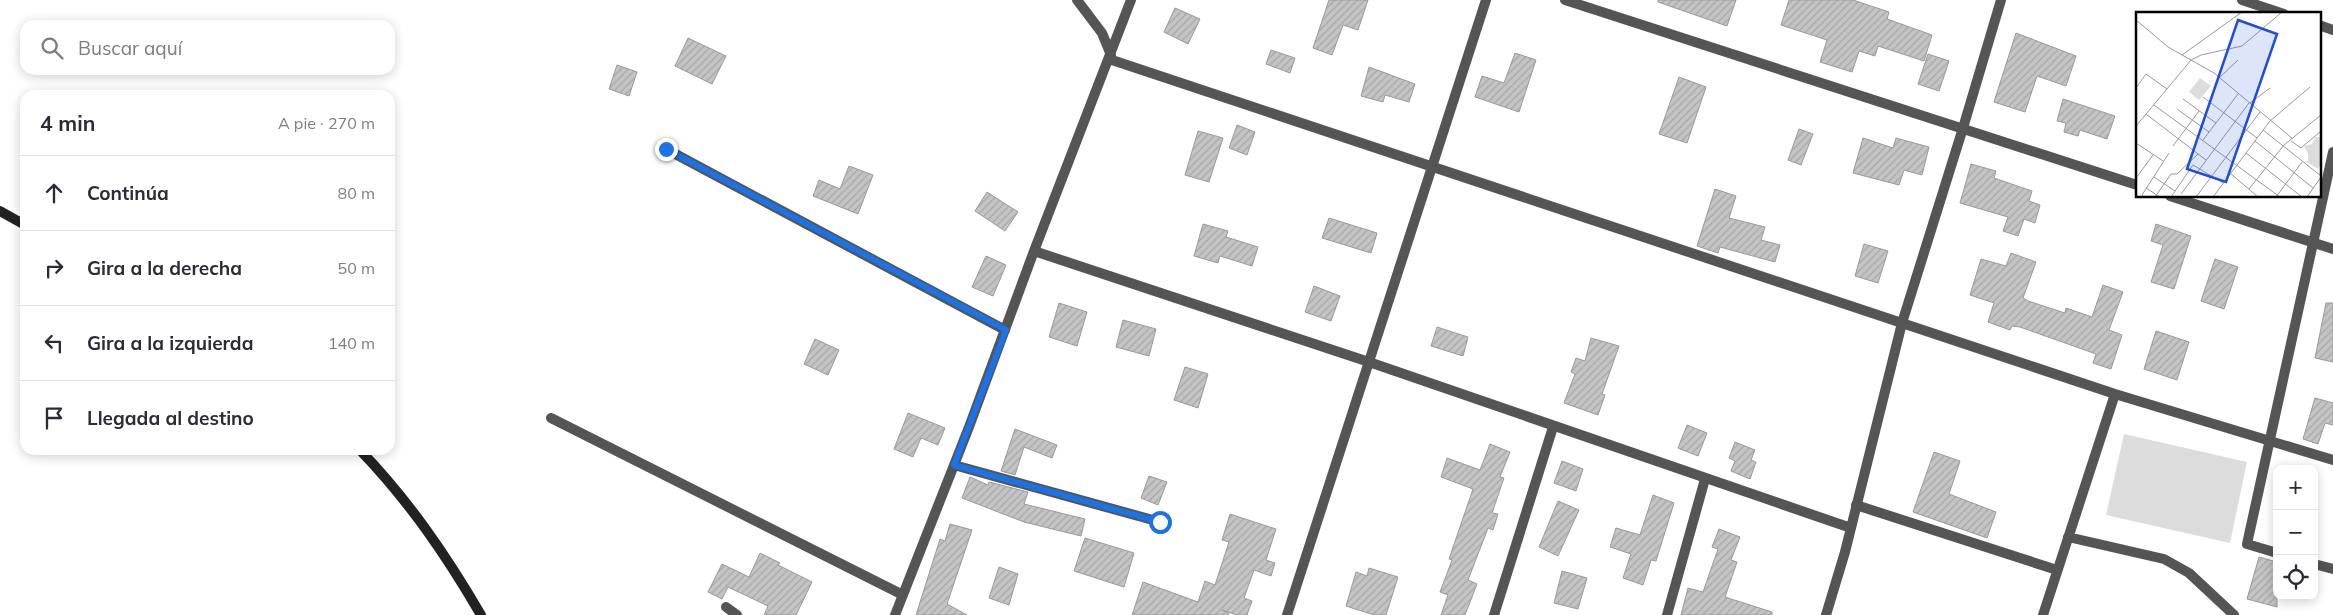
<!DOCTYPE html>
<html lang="es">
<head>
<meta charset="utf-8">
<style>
  body { margin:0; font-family:Mulish,sans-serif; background:#f2f2f3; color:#2b2b33 }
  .controls { position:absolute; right:15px; bottom:15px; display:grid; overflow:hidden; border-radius:10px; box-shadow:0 2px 12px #0003 }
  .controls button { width:45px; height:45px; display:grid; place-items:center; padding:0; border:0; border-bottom:1px solid #e1e1e2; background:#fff; color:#2b2b33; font:25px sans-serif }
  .stop { position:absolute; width:15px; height:15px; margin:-11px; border:4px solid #1a73e8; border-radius:50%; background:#fff }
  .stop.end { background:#1a73e8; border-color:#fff; box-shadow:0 1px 5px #0008 }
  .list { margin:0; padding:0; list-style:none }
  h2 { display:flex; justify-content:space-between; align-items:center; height:65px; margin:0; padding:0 20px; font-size:21px }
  h2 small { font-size:16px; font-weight:400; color:#7c7c81 }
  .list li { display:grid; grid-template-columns:32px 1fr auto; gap:15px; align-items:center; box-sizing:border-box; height:75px; padding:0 20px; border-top:1px solid #e1e1e2 }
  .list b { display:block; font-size:19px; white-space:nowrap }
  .list em { font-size:16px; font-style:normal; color:#7c7c81 }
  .icon { flex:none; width:28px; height:28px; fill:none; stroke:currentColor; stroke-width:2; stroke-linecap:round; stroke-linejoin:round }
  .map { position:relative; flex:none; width:2333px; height:615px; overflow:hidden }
  .search { position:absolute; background:#fff; box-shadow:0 2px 12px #0003; left:20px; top:20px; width:375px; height:55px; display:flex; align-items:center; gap:12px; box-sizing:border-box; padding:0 18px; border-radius:15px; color:#7c7c81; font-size:19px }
  .panel { position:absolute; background:#fff; box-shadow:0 2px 12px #0003; left:20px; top:90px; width:375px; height:365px; border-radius:15px }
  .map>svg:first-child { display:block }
  .garden { fill:#dcdcdc }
  .building { fill:url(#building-hatch); stroke:#999 }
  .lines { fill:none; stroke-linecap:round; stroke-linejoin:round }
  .lane { stroke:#555; stroke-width:10 }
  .street { stroke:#555; stroke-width:10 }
  .secondary { stroke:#222; stroke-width:10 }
  .route { stroke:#1a73e8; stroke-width:6 }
  .inset-road { fill:none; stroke:#999; stroke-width:1 }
  .view { fill:#1d4ed8; fill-opacity:0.15; stroke:#1d4ed8; stroke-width:2.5 }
  .inset-edge { fill:none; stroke:#000; stroke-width:2.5 }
</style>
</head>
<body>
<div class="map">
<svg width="2333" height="615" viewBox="0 0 2333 615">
  <defs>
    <pattern id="building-hatch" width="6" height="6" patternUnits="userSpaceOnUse" patternTransform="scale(1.25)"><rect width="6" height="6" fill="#c4c4c4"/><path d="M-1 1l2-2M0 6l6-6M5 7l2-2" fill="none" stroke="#a7a7a7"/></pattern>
  </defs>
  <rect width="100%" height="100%" fill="#fff"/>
  <!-- garden -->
  <path class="garden" d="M2124,434L2247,462L2230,543L2106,515Z"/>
  <!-- building -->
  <path class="building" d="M1329,0H1368L1358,30L1343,25L1332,55L1313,48Z
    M1658,0H1736L1727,26L1658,2Z
    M1789,0H1853L1889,12L1887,19L1932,35L1924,61L1878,46L1875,56L1859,51L1852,72L1820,62L1827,40L1781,25Z
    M1175,8L1200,19L1188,44L1164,32Z
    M2016,33L2076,56L2066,86L2037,76L2025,112L1994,102Z
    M688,38L726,56L712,84L675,66Z
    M1271,50L1295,58L1290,73L1266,64Z
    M1515,53L1536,60L1519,112L1475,97L1482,76L1504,83Z
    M1928,54L1949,61L1939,91L1918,84Z
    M617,65L637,72L629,96L609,89Z
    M1369,67L1415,84L1409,102L1385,95L1383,102L1361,96Z
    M1679,77L1706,87L1687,143L1659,134Z
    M2063,99L2115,116L2107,139L2080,130L2078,136L2064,132L2066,123L2057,121Z
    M1237,125L1255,132L1247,155L1229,148Z
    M1799,129L1813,134L1801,165L1788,160Z
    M1198,131L1223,138L1209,182L1185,175Z
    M1863,138L1893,148L1896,138L1929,147L1922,175L1904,170L1899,185L1853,173Z
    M1971,164L1996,171L1994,178L2032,191L2029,201L2040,205L2035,223L2024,219L2018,236L2003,231L2008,217L1960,203Z
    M849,166L873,175L858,214L813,196L819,180L840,189Z
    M1715,189L1736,196L1729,218L1765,227L1761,240L1780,245L1775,262L1720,247L1718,253L1697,246Z
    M987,192L1018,212L1005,231L975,211Z
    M1329,218L1377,233L1371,253L1322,238Z
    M1203,224L1228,231L1226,237L1258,247L1252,266L1220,256L1218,263L1194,256Z
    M2156,224L2191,236L2174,289L2151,282L2163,245L2151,241Z
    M1864,244L1888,251L1878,283L1855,276Z
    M2011,253L2036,262L2023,298L2028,301L2065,313L2066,308L2092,317L2103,285L2123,292L2109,330L2122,335L2111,369L2093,363L2096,354L2020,327L2012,326L2010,330L1988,322L1994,303L1970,295L1981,259L2006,266Z
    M986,256L1006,265L993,296L972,287Z
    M2215,259L2238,267L2224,309L2201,301Z
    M1314,286L1340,296L1331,321L1305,312Z
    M1059,303L1087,312L1077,346L1049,337Z
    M2326,303H2333V362L2315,358Z
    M1123,320L1156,329L1149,356L1116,347Z
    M1437,327L1468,337L1463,356L1431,346Z
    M2156,331L2189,342L2177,380L2144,369Z
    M1591,338L1619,346L1602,394L1605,395L1598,415L1564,403L1575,374L1571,372L1576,358L1585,361Z
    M815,339L839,350L828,375L804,364Z
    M1185,367L1208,374L1198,408L1174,400Z
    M2315,398L2333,403V425L2325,423L2318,444L2303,439Z
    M908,413L945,428L938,445L921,438L913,457L894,449Z
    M1687,425L1707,433L1698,456L1678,448Z
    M1015,429L1057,445L1052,458L1024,447L1015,475L1001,471Z
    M1735,442L1755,450L1751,460L1756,462L1750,479L1731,471L1735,461L1729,458Z
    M1490,444L1510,452L1500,477L1504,478L1492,513L1498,514L1493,530L1488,528L1468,580L1477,584L1465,615H1441L1448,595L1440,592L1452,560L1449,559L1473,489L1441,477L1447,458L1480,470Z
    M1934,452L1960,461L1949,494L1996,512L1987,538L1913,512Z
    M1562,461L1583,469L1576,491L1554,483Z
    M1149,476L1167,482L1158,505L1141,498Z
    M970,477L988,485L989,482L1028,492L1024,504L1085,519L1081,536L1024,522L962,498Z
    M1653,495L1674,503L1656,561L1651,560L1643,585L1623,578L1631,554L1610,547L1616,528L1640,535Z
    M1558,501L1579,510L1558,556L1539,547Z
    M1230,514L1276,529L1266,560L1275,563L1271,576L1254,570L1244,598L1252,601L1247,615H1237L1222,610L1229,613L1228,615H1132L1143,582L1198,602L1205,581L1215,585L1229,542L1222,540Z
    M950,524L972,530L947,604L967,615H916L940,539L945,541Z
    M1719,529L1740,537L1731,560L1737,562L1725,597L1772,612V615H1681L1688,588L1703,592L1718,549L1712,547Z
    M1085,538L1134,553L1124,587L1074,571Z
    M760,553L780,563L778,565L812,582L796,615H764L768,606L728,587L722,599L708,592L722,564L749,577Z
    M2259,557L2277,562V607L2247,599Z
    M999,567L1018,574L1009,605L989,598Z
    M1369,568L1398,577L1386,615H1374L1346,606L1356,572L1367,576Z
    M1562,571L1587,578L1578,609L1554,603Z"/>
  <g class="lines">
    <!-- lane -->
    <path class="lane" d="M666,149L1005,330
      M1856,505L2057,570"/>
    <!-- street -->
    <path class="street" d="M1077,0L1102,33L1111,55
      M1565,0L2137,185
      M2242,0L2284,14
      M2319,25L2333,30
      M1109,59L2115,394L2333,460
      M2170,196L2333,249
      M1034,251L1369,362L1851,528
      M551,418L903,595
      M954,465L1160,522
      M2068,537L2164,559L2189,573L2234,615
      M2277,553L2247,544L2333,152
      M2314,564L2333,569
      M726,607L737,615
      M895,615L969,427L1034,251L1131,0
      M1287,615L1486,0
      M1494,615L1553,427
      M1667,615L1705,479
      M1826,615L1845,552L1902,323L1963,128L2001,0
      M2043,615L2115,394"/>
    <!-- secondary -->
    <path class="secondary" d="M0,211L25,225
      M360,450C409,501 446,555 481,615"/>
  </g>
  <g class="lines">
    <!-- route -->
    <path class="route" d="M666,149L1006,330L954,465L1160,522"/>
  </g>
  <!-- overview -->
  <g transform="translate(2136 12)">
    <rect width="185" height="185" fill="#fff"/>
    <path d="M179,125H185V152L182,157L169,149H172V142L168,134L176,132Z" fill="#dcdcdc"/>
    <path d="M64,66L75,74L63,88L53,80Z" fill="#dcdcdc"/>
    <path class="inset-road" d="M0,8L32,35L78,61L157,127M46,43L106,0M83,66L102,48M0,76L10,62L31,77M67,85L121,126M47,87L80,111M114,91L134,76M18,93L144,185M41,97L73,120M10,102L70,148M0,114L55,48L65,43L106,34L146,0M127,118L185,164M67,128L102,82M119,129L177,176M155,129L165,136L185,119M0,131L27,149M37,134L63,99M110,141L166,185M94,161L122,185M18,165L39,179M0,166L17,143M10,176L24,185M113,177L148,133L185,103M45,182L113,91M8,185L6,183L33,141M19,185L35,162H41L62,142M35,185L57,153L87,171M60,185L124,100M77,185L134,109L174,75M140,185L166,150M171,185L185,165"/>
    <path class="view" d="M102,8L141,22L90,170L51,157Z"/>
    <rect width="185" height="185" class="inset-edge"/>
  </g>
</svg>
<div class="controls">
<button>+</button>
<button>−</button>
<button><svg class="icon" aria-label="locate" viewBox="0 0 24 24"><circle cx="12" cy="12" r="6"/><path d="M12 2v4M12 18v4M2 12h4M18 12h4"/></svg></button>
</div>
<div class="stop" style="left:1160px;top:522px"></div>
<div class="stop end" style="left:666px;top:149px"></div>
<div class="search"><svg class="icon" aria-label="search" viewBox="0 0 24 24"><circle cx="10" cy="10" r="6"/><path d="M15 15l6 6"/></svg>Buscar aquí</div>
<section class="panel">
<h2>4 min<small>A pie · 270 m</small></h2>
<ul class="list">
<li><svg class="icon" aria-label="ahead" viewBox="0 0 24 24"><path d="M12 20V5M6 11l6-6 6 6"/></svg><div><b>Continúa</b></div><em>80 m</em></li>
<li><svg class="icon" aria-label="right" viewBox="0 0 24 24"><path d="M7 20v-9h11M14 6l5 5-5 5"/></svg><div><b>Gira a la derecha</b></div><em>50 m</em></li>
<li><svg class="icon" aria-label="left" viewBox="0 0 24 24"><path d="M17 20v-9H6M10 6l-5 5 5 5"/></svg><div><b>Gira a la izquierda</b></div><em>140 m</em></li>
<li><svg class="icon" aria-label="arrive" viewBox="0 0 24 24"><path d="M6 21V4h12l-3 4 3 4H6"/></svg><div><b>Llegada al destino</b></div></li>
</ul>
</section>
</div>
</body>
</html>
